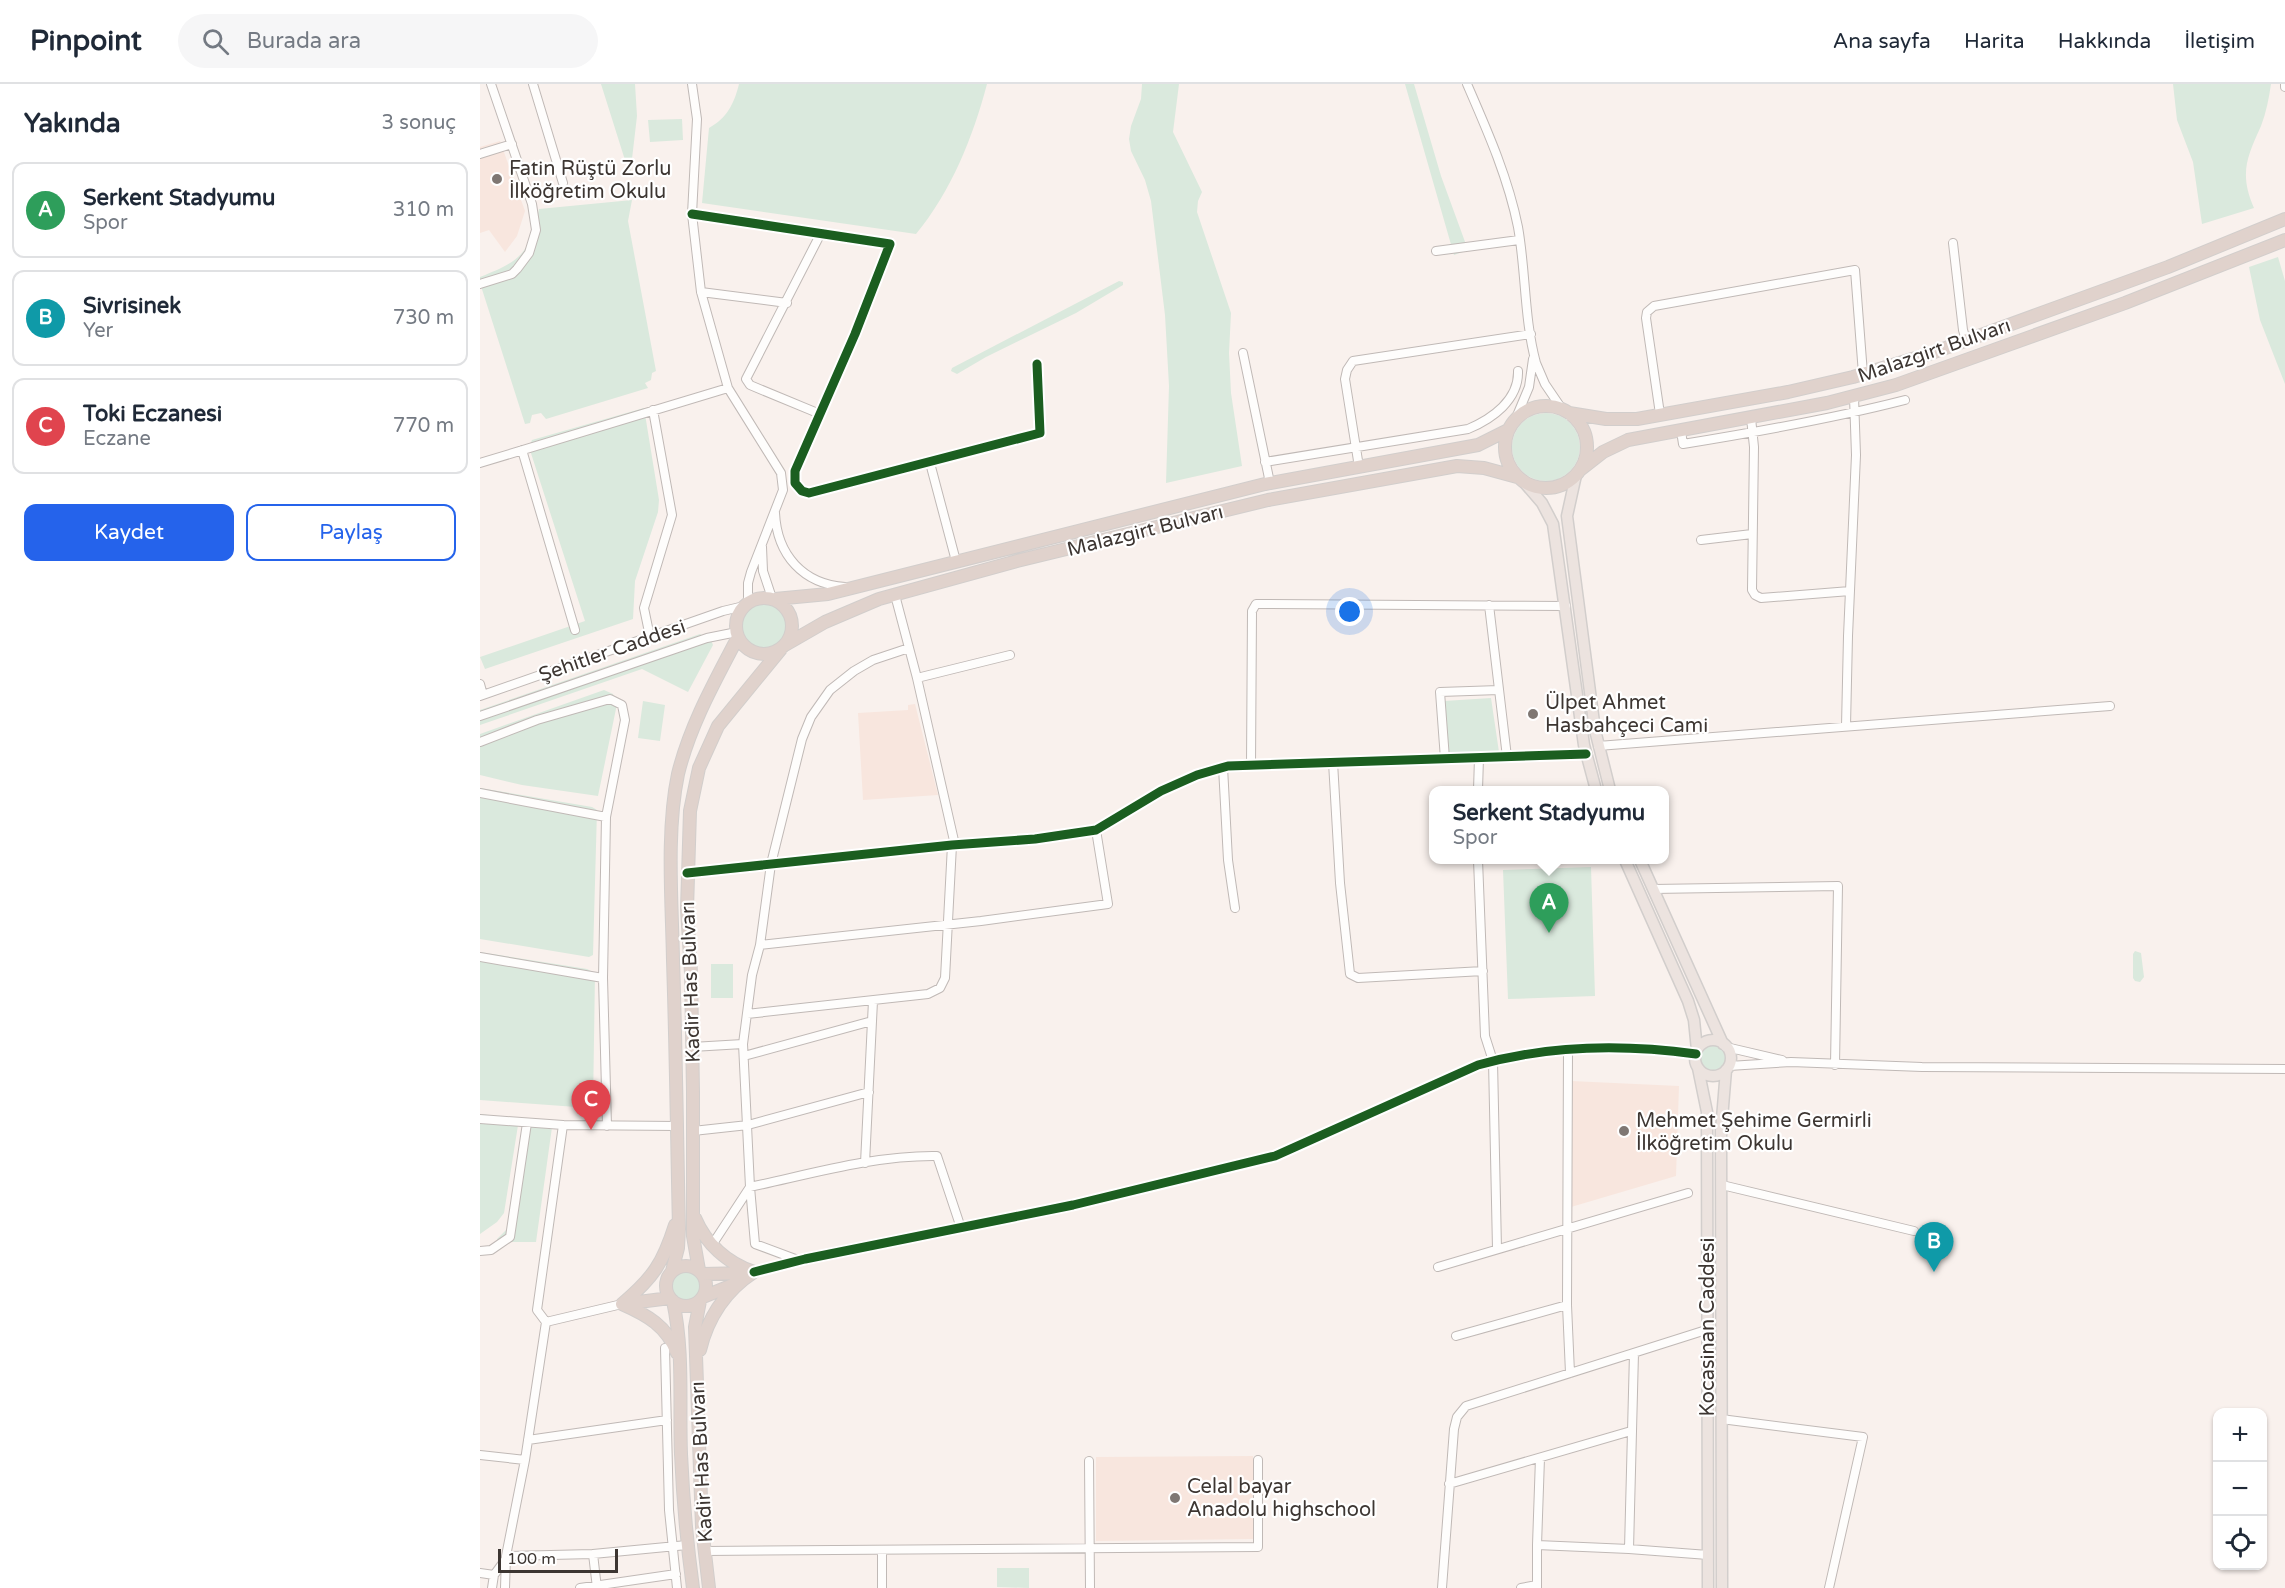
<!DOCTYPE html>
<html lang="tr">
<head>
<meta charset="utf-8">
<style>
  body { margin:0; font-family:"Varela Round",sans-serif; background:#f6f6f7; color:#1f2937 }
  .controls { position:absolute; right:18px; bottom:18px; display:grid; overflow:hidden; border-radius:12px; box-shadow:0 2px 4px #0004 }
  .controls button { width:54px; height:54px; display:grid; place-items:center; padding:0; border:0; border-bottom:2px solid #e0e1e3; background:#fff; color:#1f2937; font:30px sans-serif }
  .scale { position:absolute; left:18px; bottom:15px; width:120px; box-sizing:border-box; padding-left:6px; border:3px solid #3d3632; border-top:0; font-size:16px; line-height:21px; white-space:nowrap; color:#3d3632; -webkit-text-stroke:4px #fff; paint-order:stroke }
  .you { position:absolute; left:870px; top:528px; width:21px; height:21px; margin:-15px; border:4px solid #fff; border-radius:50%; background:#1a73e8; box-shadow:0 0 0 9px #1a73e833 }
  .badge { display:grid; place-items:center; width:39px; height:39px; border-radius:50%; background:#2563eb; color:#fff; font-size:20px; font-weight:700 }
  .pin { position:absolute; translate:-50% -50px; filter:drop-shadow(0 2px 3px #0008) }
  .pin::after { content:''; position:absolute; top:32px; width:21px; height:18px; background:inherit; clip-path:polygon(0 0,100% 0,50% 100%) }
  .popup { position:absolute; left:949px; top:702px; width:240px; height:78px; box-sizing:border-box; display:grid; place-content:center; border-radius:12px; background:#fff; filter:drop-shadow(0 2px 4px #0005); font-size:20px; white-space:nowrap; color:#747a83 }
  .popup b { font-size:22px; color:#1f2937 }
  .popup::after { content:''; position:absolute; left:50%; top:100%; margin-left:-12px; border:12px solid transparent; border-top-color:#fff }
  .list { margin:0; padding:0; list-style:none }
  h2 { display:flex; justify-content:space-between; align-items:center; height:78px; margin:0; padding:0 24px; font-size:26px }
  h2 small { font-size:20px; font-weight:400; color:#747a83 }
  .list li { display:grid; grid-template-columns:39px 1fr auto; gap:18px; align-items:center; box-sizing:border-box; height:96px; margin:0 12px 12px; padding:0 12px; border:2px solid #e0e1e3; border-radius:12px }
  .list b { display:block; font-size:22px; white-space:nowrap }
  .list p { margin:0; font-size:20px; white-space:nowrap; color:#747a83 }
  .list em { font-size:20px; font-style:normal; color:#747a83 }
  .actions { display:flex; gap:12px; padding:18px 24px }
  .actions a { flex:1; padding:14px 0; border:2px solid #2563eb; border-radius:12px; text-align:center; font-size:21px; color:#2563eb }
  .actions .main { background:#2563eb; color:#fff }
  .icon { flex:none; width:33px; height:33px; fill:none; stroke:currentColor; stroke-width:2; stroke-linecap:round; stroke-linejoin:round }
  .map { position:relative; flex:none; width:1805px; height:1504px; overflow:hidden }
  header { display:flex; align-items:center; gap:36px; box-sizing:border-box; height:84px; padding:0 30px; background:#fff; border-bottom:2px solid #e0e1e3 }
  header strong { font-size:28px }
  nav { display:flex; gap:33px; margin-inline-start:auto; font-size:21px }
  .search { width:420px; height:54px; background:#f6f6f7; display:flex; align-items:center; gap:15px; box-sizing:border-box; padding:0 21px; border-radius:33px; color:#747a83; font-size:22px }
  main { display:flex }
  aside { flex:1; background:#fff }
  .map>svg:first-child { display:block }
  .built { fill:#f8e6de }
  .green { fill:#dae9dd }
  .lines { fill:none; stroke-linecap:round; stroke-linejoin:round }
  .minor-casing { stroke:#c0b9b6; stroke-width:10 }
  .major-casing { stroke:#d2cecc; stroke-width:13 }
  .highway-casing { stroke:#d2cecc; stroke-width:14 }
  .minor { stroke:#fefdfc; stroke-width:8 }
  .major { stroke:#ece3df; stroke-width:10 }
  .highway { stroke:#e0d2cc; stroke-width:12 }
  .cycleway-casing { stroke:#fff; stroke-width:13 }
  .cycleway { stroke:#1b5e20; stroke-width:9 }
  .poi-dot { fill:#7f7773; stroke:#fff; stroke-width:2 }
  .labels { text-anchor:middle; stroke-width:4.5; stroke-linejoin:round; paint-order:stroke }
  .poi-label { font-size:20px; fill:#3d3632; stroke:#fff; text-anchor:start }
  .street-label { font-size:20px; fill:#3d3632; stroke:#fff }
</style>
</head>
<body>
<header>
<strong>Pinpoint</strong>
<div class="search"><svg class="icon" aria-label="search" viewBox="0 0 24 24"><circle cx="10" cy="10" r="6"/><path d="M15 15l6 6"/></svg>Burada ara</div>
<nav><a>Ana sayfa</a><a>Harita</a><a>Hakkında</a><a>İletişim</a></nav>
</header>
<main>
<aside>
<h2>Yakında<small>3 sonuç</small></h2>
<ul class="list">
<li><span class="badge" style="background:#2e9e5b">A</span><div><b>Serkent Stadyumu</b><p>Spor</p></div><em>310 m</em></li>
<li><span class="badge" style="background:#0f9aa8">B</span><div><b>Sivrisinek</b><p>Yer</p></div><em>730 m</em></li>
<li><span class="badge" style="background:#e0444e">C</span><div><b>Toki Eczanesi</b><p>Eczane</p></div><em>770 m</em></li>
</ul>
<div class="actions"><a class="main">Kaydet</a><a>Paylaş</a></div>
</aside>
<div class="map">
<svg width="1805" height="1504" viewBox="0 0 1805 1504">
  <rect width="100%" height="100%" fill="#f9f1ed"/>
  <!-- built -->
  <path class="built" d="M20,57L45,127L37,152L25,168L9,146L0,149V63Z
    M435,620L458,711L383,716L378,629L428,626V621Z
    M1091,997L1199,1002L1196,1092L1091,1123Z
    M773,1372V1455L616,1457V1373Z"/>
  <!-- green -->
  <path class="green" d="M121,0H155L157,32L150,92Z
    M259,0H507C493,53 471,108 436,150L222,119L229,44C247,34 254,20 259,0Z
    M662,0H699L693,48L722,108L718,117L717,128L751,229L749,269L751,309L762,382L686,399L689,302L685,231L671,117L665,96L651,67L649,55L651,42L661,15Z
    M925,0H934L961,92L988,166L974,171Z
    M1693,0H1791C1789,14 1786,29 1781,42C1767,73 1759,90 1774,124L1722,140L1713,78L1697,36Z
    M202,35L203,56L170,58L168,36Z
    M152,116L148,137L176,287L172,289L171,296L165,299L168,304L66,335L61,329L52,331L50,339L45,340L0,199V193C41,177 50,169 59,125Z
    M1798,173L1805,197V300L1780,236L1769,183Z
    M639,197L643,198V201L596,229L506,273L477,290L471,287L472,284Z
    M164,324L179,416L178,428L155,497L153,535L5,585L0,573L105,537L49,363L52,356Z
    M1032 363a34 34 0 1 1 68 0a34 34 0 1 1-68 0Z
    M262 542a22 22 0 1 1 44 0a22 22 0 1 1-44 0Z
    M220,550L231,556L233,561L208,608L162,585L0,641V626Z
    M124,606L133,610L137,620L118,712L42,701L0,691V650Z
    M1011,614L1019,668L969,670L964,617Z
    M163,617L185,621L180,657L158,654Z
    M0,704L112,723L117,726L113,871L109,873L0,855Z
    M1111,783L1115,912L1028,915L1023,786Z
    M1655,867L1661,869L1664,893L1660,898L1655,897L1653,894V870Z
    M0,868L107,885L115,889L113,1022L110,1024L0,1016Z
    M231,880H253V914H231Z
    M1219 974a14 14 0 1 1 28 0a14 14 0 1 1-28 0Z
    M0,1030L39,1035L24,1129L17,1138L0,1150Z
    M52,1035L73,1036L56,1158H18L17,1155L27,1145Z
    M190 1202a16 16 0 1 1 32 0a16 16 0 1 1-32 0Z
    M517,1484H549V1504L517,1503Z"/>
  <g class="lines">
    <defs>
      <path id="minor" d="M53,0L83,99
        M212,0L217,35L212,130L221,208L248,304L301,389L303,406L271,488L268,499V518
        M987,0C1007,46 1028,93 1038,143C1046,188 1044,235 1056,279L1065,300L1082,325
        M1805,0V3
        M0,70L32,60
        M212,130L410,160L375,250L315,387V399L322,407L329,409L560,349L557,280
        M1473,159L1483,246L1486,256
        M956,167L1039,156
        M0,200L32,190L37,185L49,169L56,146L52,120L11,0
        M221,208L307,219
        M763,269L790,399
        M340,330L270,301L266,295L341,149
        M1180,330L1166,234L1167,228L1174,222L1375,186L1383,290
        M1036,334L1049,303L1053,275
        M1271,334L1274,363L1272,506L1275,511L1281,514L1370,507
        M1201,347L1203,360C1277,348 1351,335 1425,316
        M42,366L95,546
        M785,378L988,345C1012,335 1039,316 1038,287
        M0,379L248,304
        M450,379L476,477
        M879,383L865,295L867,286L873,277L1051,250
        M295,429C297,471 323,500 365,503
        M1221,456L1272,450
        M282,463L283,487L292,514
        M415,511L437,594L475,761
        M1009,521L1027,673
        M170,553L164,524L192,431L173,326
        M437,594L530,571
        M0,600L3,611
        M0,612L243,527L264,522
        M0,632L227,554L257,548
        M1366,642L1368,552L1376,371L1374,313
        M0,658L57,636L130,615L142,621L145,636L126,733L123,894L127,1042
        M1118,662L1630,622
        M965,675L960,608L1019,606
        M853,678L860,799L870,890L878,894L1003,887
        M771,680L772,527L776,520L1086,522
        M743,683L748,776L755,824
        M998,706L999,674
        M0,709L126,733
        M998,776L1005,952L1013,977L1017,1165
        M207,789L472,761L555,755L616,746L681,707L717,691L748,682L1106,670
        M1173,805L1358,802L1355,981
        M280,861L501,837L628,820L616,746
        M0,873L123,894
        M267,930L448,910L460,904L465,894L472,761
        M212,963L263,960
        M1246,963L1302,976
        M1088,965L1087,1221L1090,1289
        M264,972L392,937
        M1249,982L1311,978L1442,983L1805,985
        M0,1035L83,1041L197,1042
        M213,1047L268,1041L389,1008
        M385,1079L393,917
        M1242,1101L1434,1147
        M232,1161L270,1103L263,960L272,891L280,861L291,780L322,655L331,633L350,606L374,587L393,576L429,564
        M0,1167L11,1166L30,1153L47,1039
        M318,1176L275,1160L270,1103C331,1090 395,1071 457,1072L481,1144
        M958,1183L1208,1109
        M274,1188L325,1175L593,1121L795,1072L998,981C1069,961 1143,960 1216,970
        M66,1238L57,1226L83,1041
        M976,1252L1087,1221
        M185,1264L189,1426L197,1504
        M1241,1335L1383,1353L1349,1504
        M48,1356L187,1336
        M0,1371L45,1376L66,1238L142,1220
        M609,1377L610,1504
        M969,1400L1151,1347
        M1057,1461L1060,1374
        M1149,1465L1154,1269
        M402,1466V1504
        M225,1467L778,1463V1376
        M113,1470L117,1504
        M26,1472L113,1470L207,1461
        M0,1489L14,1491
        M12,1504L14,1491L25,1476
        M25,1504L26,1472L45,1376
        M100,1504L196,1490
        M962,1504L974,1345L977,1333L986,1322L1226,1246
        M1041,1504L1057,1501
        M1057,1504V1461L1149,1465L1228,1471"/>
      <path id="major" d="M1096,391L1087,432L1115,646L1130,706
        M1043,397L1062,419L1073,440L1104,661L1116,706
        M1145,776L1208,917L1214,936L1217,966
        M1160,776L1243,960
        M1215 974a18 18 0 1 1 36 0a18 18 0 1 1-36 0Z
        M1218,984L1227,1028L1228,1504
        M1242,1504L1241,1047L1246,986"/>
      <path id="highway" d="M1025 363a41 41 0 1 1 82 0a41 41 0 1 1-82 0Z
        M1089,329L1126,335H1157L1308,308L1373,293L1449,270L1688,183L1805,135
        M1100,386L1123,368L1148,356L1347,319L1416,301L1645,219L1805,156
        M256 542a28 28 0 1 1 56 0a28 28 0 1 1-56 0Z
        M295,515L348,510L785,400L998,361L1028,346
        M305,561L345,538L399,515L537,477L788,416L977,382L1004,384L1037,393
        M215,1134C226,1160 247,1179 274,1188
        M186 1202a20 20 0 1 1 40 0a20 20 0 1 1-40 0Z
        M219,1186L213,1152V1008L211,889L207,825L210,727L219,684L238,642L301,565
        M192,1187L198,1164L199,1145C197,1055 196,966 193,876C192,818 186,747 198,690C210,641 235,597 258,553
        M222,1190L269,1189
        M223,1213L255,1200
        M193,1217C204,1268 199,1319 201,1370C203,1415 207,1460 213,1504
        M220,1217L215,1243L222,1443L229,1504
        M142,1220C173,1194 183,1179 195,1141
        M142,1220C167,1231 187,1242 197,1269
        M143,1220L190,1214
        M220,1266C228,1233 245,1207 274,1188"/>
    </defs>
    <!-- minor casing -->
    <use href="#minor" class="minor-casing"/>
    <!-- major casing -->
    <use href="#major" class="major-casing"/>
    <!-- highway casing -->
    <use href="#highway" class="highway-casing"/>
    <!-- minor -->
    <use href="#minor" class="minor"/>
    <!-- major -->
    <use href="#major" class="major"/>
    <!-- highway -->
    <use href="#highway" class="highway"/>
    <defs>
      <path id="cycleway" d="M212,130L410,160L375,250L315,387V399L322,407L329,409L560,349L557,280
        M207,789L472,761L555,755L616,746L681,707L717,691L748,682L1106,670
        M274,1188L325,1175L593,1121L795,1072L998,981C1069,961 1143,960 1216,970"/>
    </defs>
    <!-- cycleway casing -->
    <use href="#cycleway" class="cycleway-casing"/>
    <!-- cycleway -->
    <use href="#cycleway" class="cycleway"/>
  </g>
  <!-- markers -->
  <g class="poi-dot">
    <circle cx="17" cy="95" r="6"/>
    <circle cx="1053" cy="630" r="6"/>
    <circle cx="1144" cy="1047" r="6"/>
    <circle cx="695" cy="1414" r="6"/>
  </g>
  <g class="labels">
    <!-- poi labels -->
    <g class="poi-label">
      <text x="29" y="91">Fatin Rüştü Zorlu<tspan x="29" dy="23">İlköğretim Okulu</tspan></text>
      <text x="1065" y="625">Ülpet Ahmet<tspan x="1065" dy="23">Hasbahçeci Cami</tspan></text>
      <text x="1156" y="1043">Mehmet Şehime Germirli<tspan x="1156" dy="23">İlköğretim Okulu</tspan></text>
      <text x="707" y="1409">Celal bayar<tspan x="707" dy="23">Anadolu highschool</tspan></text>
    </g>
    <!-- street labels -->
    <g class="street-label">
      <text transform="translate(1454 266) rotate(-19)" y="7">Malazgirt Bulvarı</text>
      <text transform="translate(665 446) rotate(-14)" y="7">Malazgirt Bulvarı</text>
      <text transform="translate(132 566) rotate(-19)" y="7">Şehitler Caddesi</text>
      <text transform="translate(210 898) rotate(-92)" y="7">Kadir Has Bulvarı</text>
      <text transform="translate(1227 1243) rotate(-90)" y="7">Kocasinan Caddesi</text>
      <text transform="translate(221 1378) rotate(-93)" y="7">Kadir Has Bulvarı</text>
    </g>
  </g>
</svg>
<div class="controls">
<button>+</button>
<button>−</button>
<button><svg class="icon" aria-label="locate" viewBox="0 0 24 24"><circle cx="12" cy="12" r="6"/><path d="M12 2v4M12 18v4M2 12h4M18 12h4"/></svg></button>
</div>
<div class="scale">100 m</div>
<div class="you"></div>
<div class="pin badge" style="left:1069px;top:849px;background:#2e9e5b">A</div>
<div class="popup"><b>Serkent Stadyumu</b>Spor</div>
<div class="pin badge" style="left:1454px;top:1188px;background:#0f9aa8">B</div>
<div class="pin badge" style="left:111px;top:1046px;background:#e0444e">C</div>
</div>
</main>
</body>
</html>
